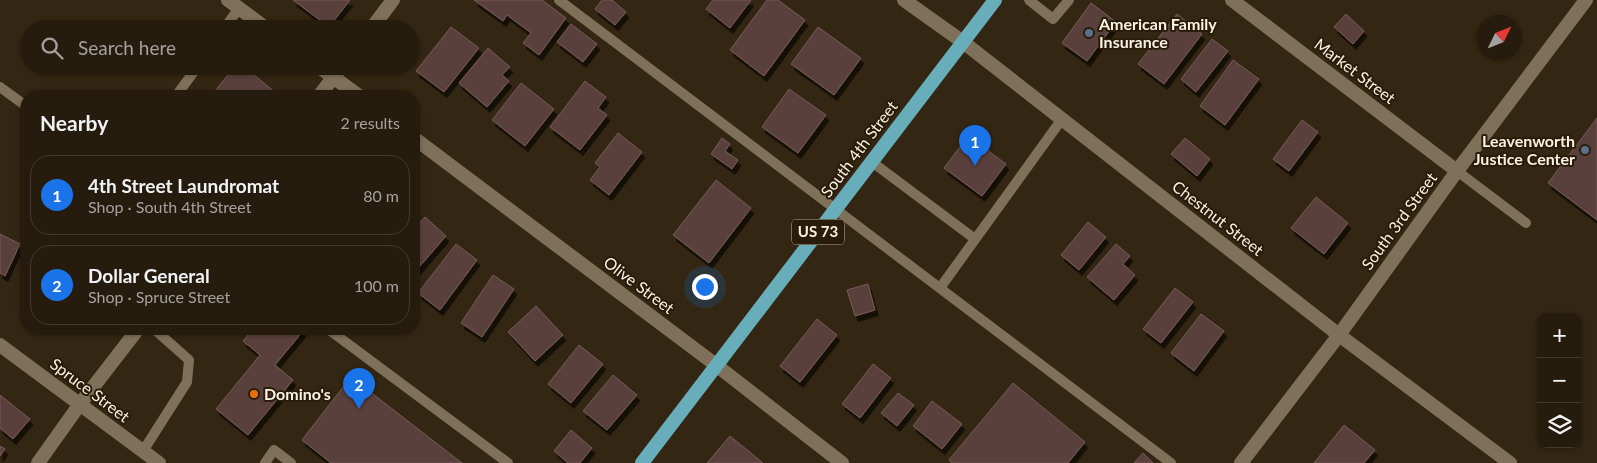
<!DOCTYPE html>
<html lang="en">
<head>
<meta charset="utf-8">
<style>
  body { margin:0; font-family:Lato,sans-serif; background:#2e2517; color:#f1f3f6 }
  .controls { position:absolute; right:15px; bottom:15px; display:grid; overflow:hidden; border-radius:10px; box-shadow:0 1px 4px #0004 }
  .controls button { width:45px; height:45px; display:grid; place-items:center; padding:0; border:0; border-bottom:1px solid #423a2e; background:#261c0e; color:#f1f3f6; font:25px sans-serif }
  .compass { position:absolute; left:1477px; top:15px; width:45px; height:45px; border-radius:50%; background:#261c0e; box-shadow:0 1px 4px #0004; rotate:47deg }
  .you { position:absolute; left:704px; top:286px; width:18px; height:18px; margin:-12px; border:4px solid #fff; border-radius:50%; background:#1a73e8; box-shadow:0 0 0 8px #1a73e833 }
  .badge { display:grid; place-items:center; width:32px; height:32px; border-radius:50%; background:#1a73e8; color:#fff; font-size:16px; font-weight:700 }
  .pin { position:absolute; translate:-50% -41px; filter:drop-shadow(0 1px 2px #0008) }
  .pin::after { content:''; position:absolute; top:26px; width:18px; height:15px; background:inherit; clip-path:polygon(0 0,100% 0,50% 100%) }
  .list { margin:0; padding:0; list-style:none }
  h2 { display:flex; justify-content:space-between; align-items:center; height:65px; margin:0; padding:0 20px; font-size:21px }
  h2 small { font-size:16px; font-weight:400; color:#a4a19e }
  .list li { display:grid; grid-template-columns:32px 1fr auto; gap:15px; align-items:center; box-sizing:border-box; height:80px; margin:0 10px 10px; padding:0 10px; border:1px solid #423a2e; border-radius:20px }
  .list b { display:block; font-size:19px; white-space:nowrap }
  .list p { margin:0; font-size:16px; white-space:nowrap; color:#a4a19e }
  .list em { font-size:16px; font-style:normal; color:#a4a19e }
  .icon { flex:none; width:28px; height:28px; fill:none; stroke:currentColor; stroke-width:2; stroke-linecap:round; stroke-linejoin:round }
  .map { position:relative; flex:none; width:1597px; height:463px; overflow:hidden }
  .search { position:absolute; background:#261c0e; box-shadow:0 1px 4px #0004; left:20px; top:20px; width:400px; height:55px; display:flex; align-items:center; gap:12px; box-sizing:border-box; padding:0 18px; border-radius:28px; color:#a4a19e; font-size:19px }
  .panel { position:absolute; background:#261c0e; box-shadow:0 1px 4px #0004; left:20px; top:90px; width:400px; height:245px; border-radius:20px }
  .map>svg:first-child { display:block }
  .building { fill:#5a3f3d; stroke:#775b59; filter:url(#shadow) }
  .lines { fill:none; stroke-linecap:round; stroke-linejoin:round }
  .service { stroke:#7f705a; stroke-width:10 }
  .minor { stroke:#7f705a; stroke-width:14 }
  .tertiary { stroke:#7f705a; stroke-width:14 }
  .secondary { stroke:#7f705a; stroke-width:14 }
  .trunk { stroke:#68adba; stroke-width:14 }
  .service-dot { fill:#5c6f8a; stroke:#291c09; stroke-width:2 }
  .food-dot { fill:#e8710a; stroke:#291c09; stroke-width:2 }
  .labels { text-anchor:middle; stroke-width:4; stroke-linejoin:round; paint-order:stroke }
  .shield { fill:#291c09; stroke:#bbb2a3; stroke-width:1 }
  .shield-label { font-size:15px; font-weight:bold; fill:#faf2e5 }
  .poi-label { font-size:16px; font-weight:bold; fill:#faf2e5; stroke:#291c09; text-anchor:start }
  .street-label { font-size:16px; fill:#faf2e5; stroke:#291c09 }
</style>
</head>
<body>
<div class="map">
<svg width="1597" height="463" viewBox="0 0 1597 463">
  <defs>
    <filter id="shadow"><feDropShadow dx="3" dy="5.5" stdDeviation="0" flood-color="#0009"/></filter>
  </defs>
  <rect width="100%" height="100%" fill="#332612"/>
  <!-- building -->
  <path class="building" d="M293,0H350L329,27Z
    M474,0H542L566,18L539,55L523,43L531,33L507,15L503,21Z
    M602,0H612L626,12L615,25L595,9Z
    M713,0H751L730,28L706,9Z
    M767,0H778L805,20L764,76L730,50Z
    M1091,3L1116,22L1087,61L1062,43Z
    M1177,14L1202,34L1164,84L1138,64Z
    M1346,14L1364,31L1353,44L1334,27Z
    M571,24L597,44L583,62L557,42Z
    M451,27L479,48L444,92L416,71Z
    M818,27L861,58L834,95L791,64Z
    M1212,39L1228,51L1196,92L1181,79Z
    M488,48L510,67L502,75L509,81L487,107L459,83Z
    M1233,60L1259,79L1225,125L1200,106Z
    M235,66H243L276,93L274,96H211Z
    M585,81L606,97L598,108L607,115L580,150L550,127Z
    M521,83L554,109L525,146L492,120Z
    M789,89L826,115L798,153L762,127Z
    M1597,118V220L1548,183Z
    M1302,120L1318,132L1289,171L1273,159Z
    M618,133L642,152L609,195L590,180L600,167L595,163Z
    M968,136L1006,164L982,196L944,168Z
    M722,138L730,144L725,151L738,160L732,169L711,154Z
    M1185,138L1210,159L1197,176L1171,154Z
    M716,180L751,208L709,263L673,235Z
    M1316,197L1348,223L1324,254L1291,228Z
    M425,217L446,236L414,273V229Z
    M1088,222L1106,237L1079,270L1061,255Z
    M0,234L20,244L5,276L0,273Z
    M456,244L477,260L440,310L418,293Z
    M1116,244L1130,256L1123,264L1135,275L1114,300L1087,277Z
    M493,275L514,289L482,337L461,323Z
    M868,284L875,310L855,316L847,290Z
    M1175,288L1193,302L1161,343L1143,329Z
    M536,306L563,335L535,361L508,332Z
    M1201,314L1224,331L1194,371L1171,353Z
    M817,319L837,335L800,382L780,366Z
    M253,329H300L303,331L275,365L293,380L248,435L216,409L260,355L243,341Z
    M579,345L603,364L571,403L548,384Z
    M873,364L891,378L860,418L842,404Z
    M613,375L637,395L607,430L583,411Z
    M351,377L462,463H331L302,440Z
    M1013,383L1085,442L1068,463H952L949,460Z
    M898,393L914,405L897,426L881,413Z
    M0,395L30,419L13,439L0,428Z
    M932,401L962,424L942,449L913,426Z
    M1344,425L1375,450L1364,463H1314Z
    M571,430L592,448L580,463H568L554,451Z
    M730,436L763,463H707Z
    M0,446L5,449L0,456Z
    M1143,453L1153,463H1134Z"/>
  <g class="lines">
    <!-- service -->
    <path class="service" d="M559,0L1171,463
      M1029,0L1053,19L1069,0
      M224,29L239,8
      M0,87L26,106
      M176,96L198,66
      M872,162L975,239
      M1457,171L1526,223
      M940,288L1062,119
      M328,329L508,463
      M143,451L187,382L189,360L154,329
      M265,463L274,450L291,463"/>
    <!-- minor -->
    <path class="minor" d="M228,0L267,29
      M904,0L963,42L1339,335L1510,463
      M1232,0L1457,171
      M318,66L359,96
      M414,138L716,365L842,463"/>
    <!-- tertiary -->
    <path class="tertiary" d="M371,29L393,0
      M319,96L342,66
      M38,463L80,404L138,329
      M1241,463L1339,335L1457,171L1586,0"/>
    <!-- secondary -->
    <path class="secondary" d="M0,345L159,463"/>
    <!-- trunk -->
    <path class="trunk" d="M642,463L995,0"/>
  </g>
  <!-- markers -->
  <g class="service-dot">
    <circle cx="1089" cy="33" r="5"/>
    <circle cx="1585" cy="150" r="5"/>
  </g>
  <circle class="food-dot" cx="254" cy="394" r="5"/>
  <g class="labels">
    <!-- shield labels -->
    <rect class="shield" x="792" y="219.5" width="52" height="25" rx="4"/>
    <g class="shield-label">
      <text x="818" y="237">US 73</text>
    </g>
    <!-- poi labels -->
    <g class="poi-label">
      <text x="1099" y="30">American Family<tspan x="1099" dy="18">Insurance</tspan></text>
      <text x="1575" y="147" text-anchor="end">Leavenworth<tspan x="1575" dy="18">Justice Center</tspan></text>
      <text x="264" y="400">Domino's</text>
    </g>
    <!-- street labels -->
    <g class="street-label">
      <text transform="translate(1355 71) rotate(37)" y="6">Market Street</text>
      <text transform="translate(859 149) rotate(-53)" y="6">South 4th Street</text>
      <text transform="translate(1218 218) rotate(38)" y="6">Chestnut Street</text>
      <text transform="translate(1399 221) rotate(-54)" y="6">South 3rd Street</text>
      <text transform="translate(639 285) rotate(37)" y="6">Olive Street</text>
      <text transform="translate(90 390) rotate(37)" y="6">Spruce Street</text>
    </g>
  </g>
</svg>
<div class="controls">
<button>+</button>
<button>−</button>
<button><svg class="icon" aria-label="layers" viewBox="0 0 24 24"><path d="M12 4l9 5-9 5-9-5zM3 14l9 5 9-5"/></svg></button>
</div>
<svg class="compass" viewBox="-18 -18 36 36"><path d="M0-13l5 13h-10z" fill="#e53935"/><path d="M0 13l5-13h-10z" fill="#a4a19e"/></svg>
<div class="you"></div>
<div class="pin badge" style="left:975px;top:166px">1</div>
<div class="pin badge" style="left:359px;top:409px">2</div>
<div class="search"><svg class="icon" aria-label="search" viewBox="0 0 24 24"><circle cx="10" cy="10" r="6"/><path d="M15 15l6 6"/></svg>Search here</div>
<section class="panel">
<h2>Nearby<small>2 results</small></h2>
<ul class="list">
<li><span class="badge">1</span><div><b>4th Street Laundromat</b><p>Shop · South 4th Street</p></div><em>80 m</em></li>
<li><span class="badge">2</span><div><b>Dollar General</b><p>Shop · Spruce Street</p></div><em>100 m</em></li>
</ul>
</section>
</div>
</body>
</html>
